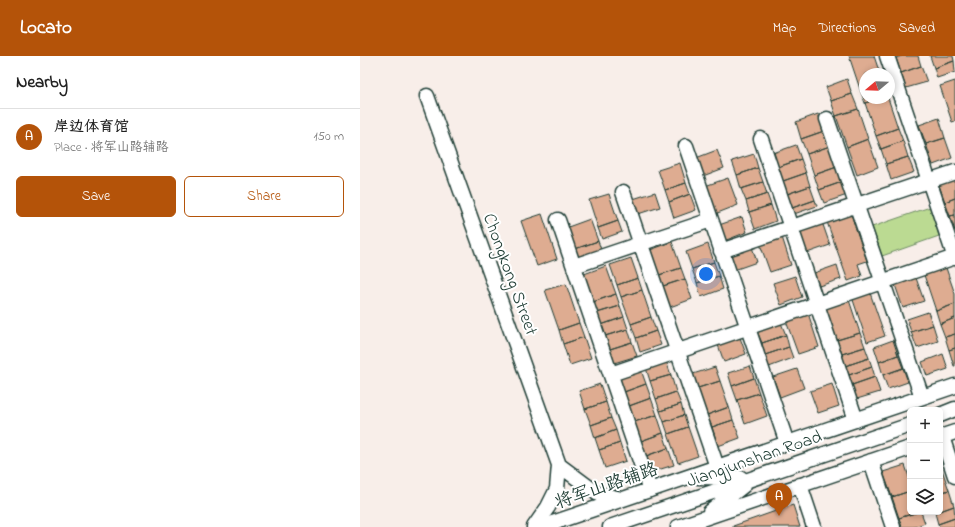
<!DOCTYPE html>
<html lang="en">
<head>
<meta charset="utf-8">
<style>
  body { margin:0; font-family:"Indie Flower","LXGW WenKai TC",sans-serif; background:#f2f2f2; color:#222 }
  .controls { position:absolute; right:12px; bottom:12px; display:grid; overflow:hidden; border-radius:6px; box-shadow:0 2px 6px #0003 }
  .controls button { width:36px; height:36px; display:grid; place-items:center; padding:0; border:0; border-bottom:1px solid #e0e0e0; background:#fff; color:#222; font:20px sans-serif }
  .compass { position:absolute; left:499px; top:12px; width:36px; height:36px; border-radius:50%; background:#fff; box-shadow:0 2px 6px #0003; rotate:251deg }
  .you { position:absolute; left:346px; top:218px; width:14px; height:14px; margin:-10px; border:3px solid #fff; border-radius:50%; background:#1a73e8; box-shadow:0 0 0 6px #1a73e833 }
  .badge { display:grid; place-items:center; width:26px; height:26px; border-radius:50%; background:#b45309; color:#fff; font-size:13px; font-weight:700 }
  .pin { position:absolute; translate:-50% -33px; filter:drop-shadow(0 1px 2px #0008) }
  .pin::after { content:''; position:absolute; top:21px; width:14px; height:12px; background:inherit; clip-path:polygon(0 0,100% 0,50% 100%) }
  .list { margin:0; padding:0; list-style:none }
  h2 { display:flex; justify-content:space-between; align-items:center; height:52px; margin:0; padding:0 16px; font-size:17px }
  h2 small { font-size:13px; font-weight:400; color:#767676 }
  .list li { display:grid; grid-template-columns:26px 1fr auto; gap:12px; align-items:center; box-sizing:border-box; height:56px; padding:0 16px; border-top:1px solid #e0e0e0 }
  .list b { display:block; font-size:15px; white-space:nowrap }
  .list p { margin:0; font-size:13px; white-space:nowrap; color:#767676 }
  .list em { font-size:13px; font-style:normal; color:#767676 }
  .actions { display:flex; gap:8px; padding:12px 16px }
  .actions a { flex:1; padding:9px 0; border:1px solid #b45309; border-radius:6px; text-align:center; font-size:14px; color:#b45309 }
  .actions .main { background:#b45309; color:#fff }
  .icon { flex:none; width:22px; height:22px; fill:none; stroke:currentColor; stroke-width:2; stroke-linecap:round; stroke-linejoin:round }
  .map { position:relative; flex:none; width:595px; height:471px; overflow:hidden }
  header { display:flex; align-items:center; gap:24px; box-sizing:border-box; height:56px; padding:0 20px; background:#b45309; color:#fff }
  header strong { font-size:19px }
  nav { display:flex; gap:22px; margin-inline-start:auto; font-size:14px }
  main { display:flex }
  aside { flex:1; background:#fff }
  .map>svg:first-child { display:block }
  .green { fill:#bbda92; stroke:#6d8c63 }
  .building { fill:#deac91; stroke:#1f3d34 }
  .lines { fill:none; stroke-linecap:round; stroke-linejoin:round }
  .minor-casing { stroke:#1f3d34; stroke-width:17 }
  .minor { stroke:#fff; stroke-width:14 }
  .labels { text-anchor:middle; stroke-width:4; stroke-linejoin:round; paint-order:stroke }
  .street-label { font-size:18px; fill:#1f3d34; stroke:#fff }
</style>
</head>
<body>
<header>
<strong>Locato</strong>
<nav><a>Map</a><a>Directions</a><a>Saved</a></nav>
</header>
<main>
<aside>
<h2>Nearby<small></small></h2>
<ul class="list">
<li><span class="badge">A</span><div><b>岸边体育馆</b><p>Place · 将军山路辅路</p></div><em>150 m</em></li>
</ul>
<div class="actions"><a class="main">Save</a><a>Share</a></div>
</aside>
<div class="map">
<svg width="595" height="471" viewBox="0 0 595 471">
  <rect width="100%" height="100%" fill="#f8eee9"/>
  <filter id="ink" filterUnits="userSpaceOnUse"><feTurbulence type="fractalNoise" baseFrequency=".025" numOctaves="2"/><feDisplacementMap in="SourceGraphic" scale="8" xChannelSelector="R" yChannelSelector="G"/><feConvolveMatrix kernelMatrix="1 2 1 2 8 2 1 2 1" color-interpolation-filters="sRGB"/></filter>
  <g filter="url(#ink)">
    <!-- green -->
    <path class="green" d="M570,151L579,180L522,200L512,171Z"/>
    <!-- building -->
    <path class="building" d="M489,0H514L520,18H505V31L500,33Z
      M542,0H558L561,10L541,17L536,2Z
      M570,0H593L594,5L574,12Z
      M594,5L595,16L577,22L574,12Z
      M561,10L567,26L546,32L541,17Z
      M487,23L492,38L471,45L466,31Z
      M595,25V65L592,66L580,30Z
      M505,31V42H520L505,47L500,33Z
      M492,38L498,53L476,60L471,45Z
      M520,42H528L538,72L516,80L505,47Z
      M498,53L508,83L487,91L476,60Z
      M458,58L464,75L441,83L436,66Z
      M579,62L585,82L566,88L559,69Z
      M538,72L543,85L521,93L516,80Z
      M464,75L470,90L447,98L441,83Z
      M585,82L592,102L573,109L566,88Z
      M508,83L518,111L497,119L487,91Z
      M543,85L548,101L526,108L521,93Z
      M436,89L441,103L418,111L413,97Z
      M470,90L477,111L454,119L447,98Z
      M357,94L364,112L343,120L336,102Z
      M394,98L398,112L377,119L372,105Z
      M548,101L554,116L531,124L526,108Z
      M441,103L446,117L423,125L418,111Z
      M320,107L326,127L305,134L298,114Z
      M477,111L482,126L459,134L454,119Z
      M398,112L403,126L381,133L377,119Z
      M446,117L450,130L427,138L423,125Z
      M368,122L378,149L355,158L345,130Z
      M595,123V142L585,146L579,129Z
      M403,126L407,138L386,145L381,133Z
      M482,126L487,139L464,147L459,134Z
      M326,127L330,138L309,146L305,134Z
      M450,130L455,144L432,152L427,138Z
      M295,136L300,151L278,158L273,143Z
      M249,138L258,165L238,172L229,144Z
      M330,138L336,154L314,162L309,146Z
      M407,138L411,149L389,156L386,145Z
      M595,142V159L590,160L585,146Z
      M455,144L457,150L434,158L432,152Z
      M411,149L416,165L395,173L389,156Z
      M182,158L197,203L177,210L161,165Z
      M491,158L507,205L498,208L502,220L488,225L467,166Z
      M595,159V175L590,160Z
      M382,161L387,176L364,185L359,169Z
      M230,163L238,185L215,193L208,171Z
      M258,165L262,176L242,183L238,172Z
      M462,166L470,189L447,197L439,174Z
      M422,181L431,209L410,216L400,188Z
      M238,185L243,199L220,207L215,193Z
      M312,186L321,212L299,219L290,194Z
      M348,188L354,206L332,213L326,196Z
      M392,191L397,206L374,214L369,199Z
      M271,202L278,222L257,229L250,209Z
      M354,206L359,220L337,227L332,213Z
      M477,209L481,223L459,230L454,217Z
      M585,209L595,238V248L576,255L563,216Z
      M246,210L256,238L233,246L224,218Z
      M321,212L325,223L303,230L299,219Z
      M555,219L564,245L543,252L534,226Z
      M359,220L363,233L341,241L337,227Z
      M435,220L442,241L421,249L413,227Z
      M278,222L282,234L261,241L257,229Z
      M325,223L332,243L310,251L303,230Z
      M206,228L219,267L199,274L185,234Z
      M282,234L291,261L271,268L261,241Z
      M509,234L525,280L507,286L492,241Z
      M256,238L260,250L237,257L233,246Z
      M488,241L500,277L477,284L465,249Z
      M595,248V262L580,268L576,255Z
      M260,250L264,261L241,269L237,257Z
      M568,256L573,269L551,276L547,263Z
      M448,257L459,291L438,298L426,265Z
      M264,261L268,273L245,280L241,269Z
      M291,261L296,275L276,282L271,268Z
      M595,262V278L585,281L580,268Z
      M219,267L224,281L203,288L199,274Z
      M421,267L426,279L402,287L397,275Z
      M573,269L578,285L557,292L551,276Z
      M268,273L272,286L250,293L245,280Z
      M296,275L301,289L280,296L276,282Z
      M500,277L505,291L482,298L477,284Z
      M595,278V292L589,294L585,281Z
      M379,279L386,298L364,306L357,286Z
      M426,279L429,291L405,299L402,287Z
      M224,281L231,302L210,309L203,288Z
      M533,284L538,299L519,306L514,291Z
      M272,286L277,300L254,307L250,293Z
      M429,291L433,302L409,311L405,299Z
      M505,291L509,302L485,310L482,298Z
      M595,292V310H594L589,294Z
      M583,298L588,313L567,320L562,306Z
      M538,299L543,312L523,319L519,306Z
      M509,302L512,311L489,319L485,310Z
      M306,305L311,319L290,325L286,312Z
      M390,310L394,322L372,330L368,317Z
      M355,311L360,325L338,332L333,318Z
      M512,311L515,321L492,329L489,319Z
      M543,312L548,326L528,333L523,319Z
      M437,313L444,332L420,341L413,321Z
      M281,314L286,328L264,336L259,321Z
      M311,319L316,336L296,343L290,325Z
      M515,321L520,336L497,343L492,329Z
      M394,322L399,337L377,344L372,330Z
      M360,325L369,351L347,359L338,332Z
      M240,328L246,346L225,353L219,335Z
      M286,328L291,342L269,350L264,336Z
      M472,328L479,350L458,357L450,335Z
      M316,336L321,348L300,355L296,343Z
      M399,337L407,360L385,368L377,344Z
      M291,342L297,359L274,366L269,350Z
      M246,346L251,362L231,369L225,353Z
      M321,348L324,359L304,366L300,355Z
      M369,351L373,364L352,371L347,359Z
      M297,359L303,377L281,385L274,366Z
      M324,359L328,371L308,378L304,366Z
      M251,362L256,374L235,382L231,369Z
      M373,364L380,382L358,390L352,371Z
      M328,371L338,400L318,407L308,378Z
      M256,374L260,387L239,394L235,382Z
      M303,377L308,392L286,400L281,385Z
      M260,387L266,405L245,412L239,394Z
      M308,392L314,409L291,416L286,400Z
      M580,408L589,434L580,437Z
      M545,409L550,424V435L532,441L523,416Z
      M589,434L594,450L580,455V437Z
      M550,435V456H558L539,462L532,441Z
      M433,449L440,471H373V470Z
      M594,450L595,462L578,468L575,457Z
      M558,456H561L565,467L554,471H542L539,462Z
      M595,462V471H580L578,468Z"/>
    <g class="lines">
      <defs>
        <path id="minor" d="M527,0L595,202
          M67,40L199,409L197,433L188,451L174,471
          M467,63L562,341
          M401,83L496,364
          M326,90L427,387
          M263,136L357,411
          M198,164L290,434
          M361,195L595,116
          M214,210L351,164
          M251,318L595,201
          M580,359L595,353
          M580,381L595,376
          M582,381L595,420
          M511,405L533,471
          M199,409L238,438L262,443
          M338,421L381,422
          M440,429L454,471
          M350,456L384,429
          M181,471L595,330
          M250,471L550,369
          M318,471L550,392"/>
      </defs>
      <!-- minor casing -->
      <use href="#minor" class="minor-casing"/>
      <!-- minor -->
      <use href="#minor" class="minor"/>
    </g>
  </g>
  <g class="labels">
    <!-- street labels -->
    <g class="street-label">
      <text transform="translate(151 218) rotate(70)" y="6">Chongkong Street</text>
      <text transform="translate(394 402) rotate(-19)" y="6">Jiangjunshan Road</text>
      <text transform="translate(246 429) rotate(-19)" y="6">将军山路辅路</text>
    </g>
  </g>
</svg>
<div class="controls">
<button>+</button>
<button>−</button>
<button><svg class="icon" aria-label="layers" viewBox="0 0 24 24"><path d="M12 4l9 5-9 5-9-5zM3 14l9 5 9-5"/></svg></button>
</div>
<svg class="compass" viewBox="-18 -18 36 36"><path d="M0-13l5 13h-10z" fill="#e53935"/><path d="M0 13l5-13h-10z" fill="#767676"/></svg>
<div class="you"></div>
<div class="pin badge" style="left:419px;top:460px">A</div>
</div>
</main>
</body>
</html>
